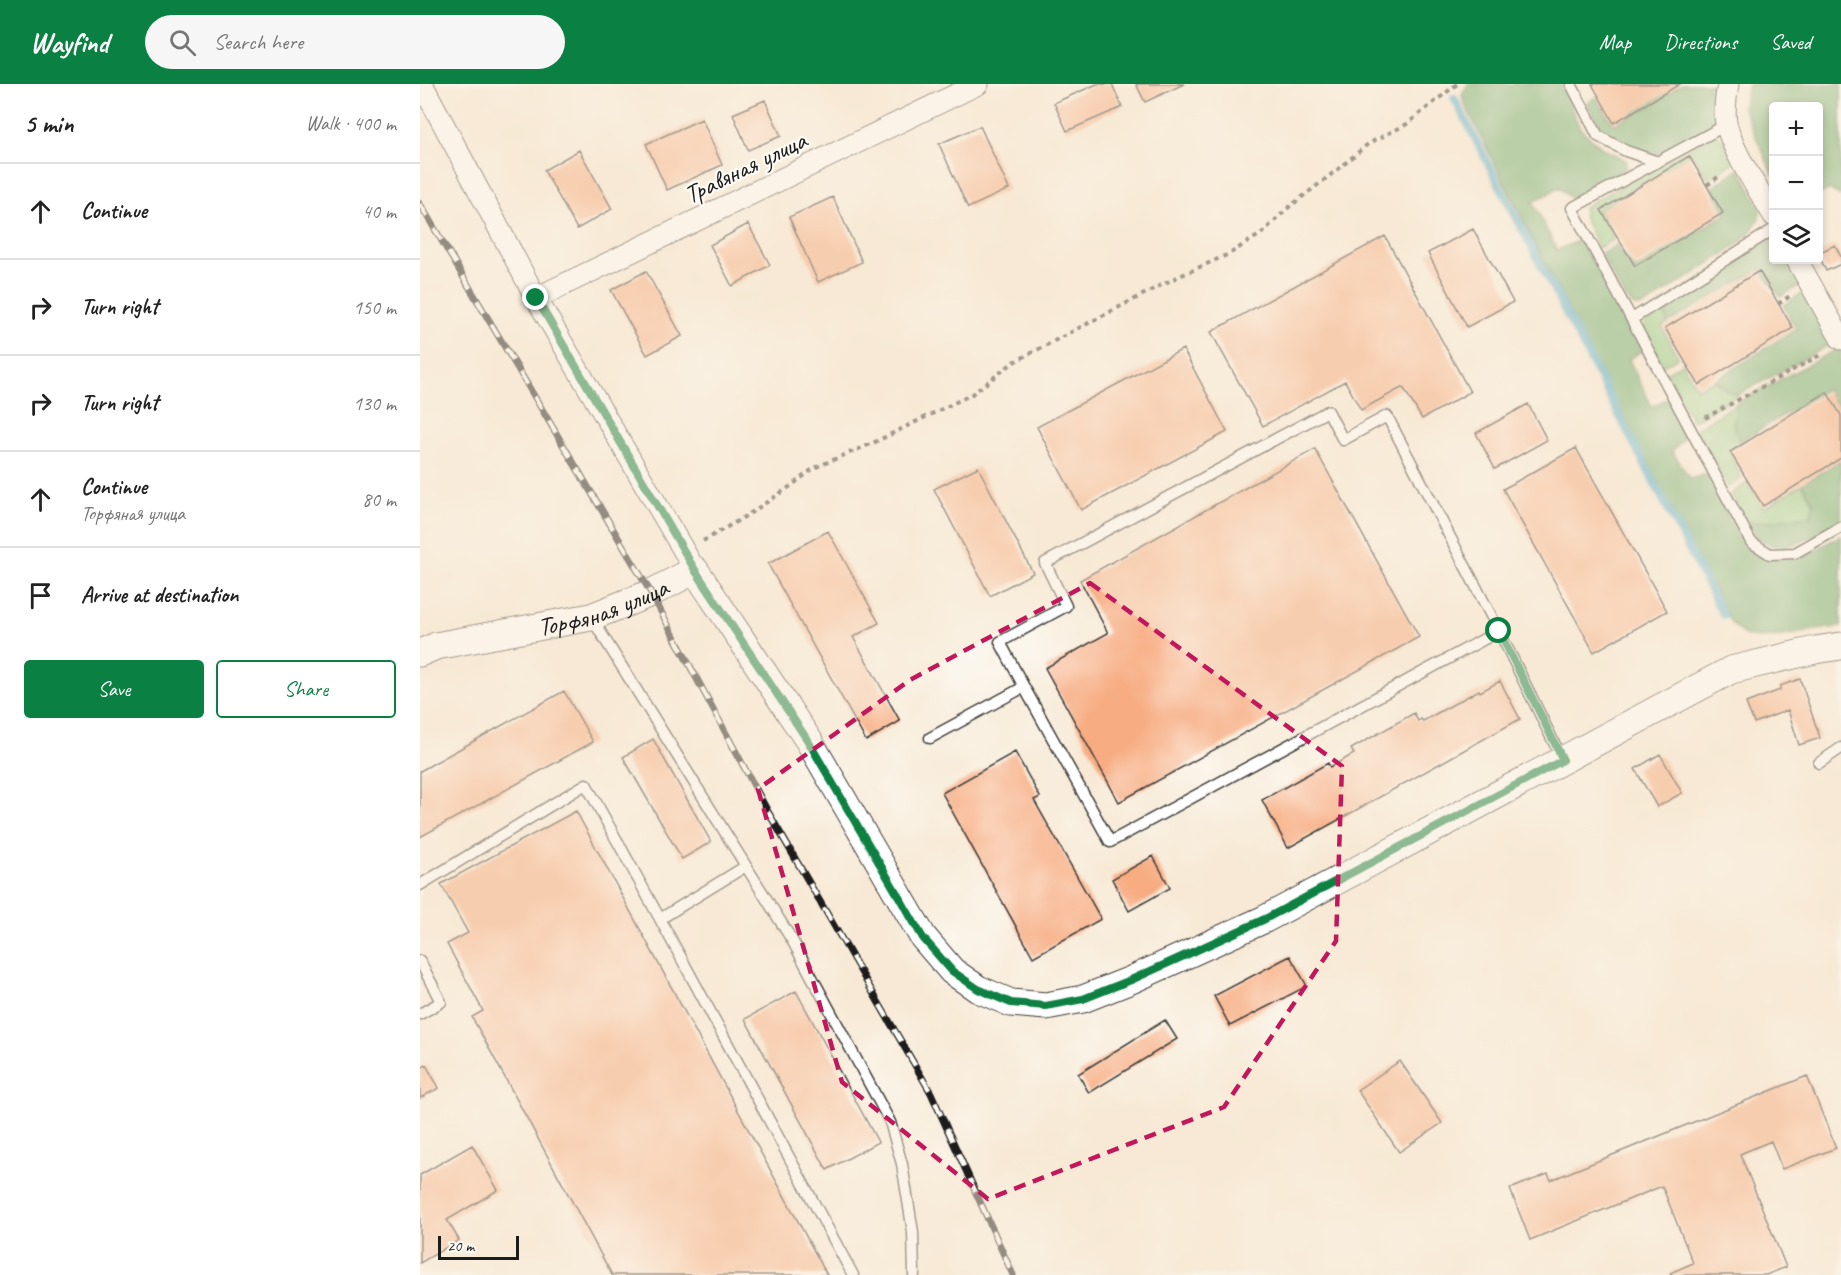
<!DOCTYPE html>
<html lang="en">
<head>
<meta charset="utf-8">
<style>
  body { margin:0; font-family:Caveat,sans-serif; background:#f6f6f6; color:#222 }
  .controls { position:absolute; right:18px; top:18px; display:grid; overflow:hidden; border-radius:6px; box-shadow:0 3px 9px #0003 }
  .controls button { width:54px; height:54px; display:grid; place-items:center; padding:0; border:0; border-bottom:2px solid #e0e0e0; background:#fff; color:#222; font:30px sans-serif }
  .scale { position:absolute; left:18px; bottom:15px; width:81px; box-sizing:border-box; padding-left:6px; border:3px solid #1c1c1c; border-top:0; font-size:16px; line-height:21px; white-space:nowrap; color:#1c1c1c; -webkit-text-stroke:4px #fdfcf7; paint-order:stroke }
  .stop { position:absolute; width:18px; height:18px; margin:-14px; border:4px solid #0b8043; border-radius:50%; background:#fff }
  .stop.end { background:#0b8043; border-color:#fff; box-shadow:0 2px 6px #0008 }
  .list { margin:0; padding:0; list-style:none }
  h2 { display:flex; justify-content:space-between; align-items:center; height:78px; margin:0; padding:0 24px; font-size:26px }
  h2 small { font-size:20px; font-weight:400; color:#767676 }
  .list li { display:grid; grid-template-columns:39px 1fr auto; gap:18px; align-items:center; box-sizing:border-box; height:96px; padding:0 24px; border-top:2px solid #e0e0e0 }
  .list b { display:block; font-size:22px; white-space:nowrap }
  .list p { margin:0; font-size:20px; white-space:nowrap; color:#767676 }
  .list em { font-size:20px; font-style:normal; color:#767676 }
  .actions { display:flex; gap:12px; padding:18px 24px }
  .actions a { flex:1; padding:14px 0; border:2px solid #0b8043; border-radius:6px; text-align:center; font-size:21px; color:#0b8043 }
  .actions .main { background:#0b8043; color:#fff }
  .icon { flex:none; width:33px; height:33px; fill:none; stroke:currentColor; stroke-width:2; stroke-linecap:round; stroke-linejoin:round }
  .map { position:relative; flex:none; width:1421px; height:1191px; overflow:hidden }
  header { display:flex; align-items:center; gap:36px; box-sizing:border-box; height:84px; padding:0 30px; background:#0b8043; color:#fff }
  header strong { font-size:28px }
  nav { display:flex; gap:33px; margin-inline-start:auto; font-size:21px }
  .search { width:420px; height:54px; background:#f6f6f6; display:flex; align-items:center; gap:15px; box-sizing:border-box; padding:0 21px; border-radius:33px; color:#767676; font-size:22px }
  main { display:flex }
  aside { flex:1; background:#fff }
  .map>svg:first-child { display:block }
  .green { fill:#8aca81; stroke:#53734e; stroke-width:1.5 }
  .forest { fill:#6fae6f; stroke:#466546; stroke-width:1.5 }
  .lines { fill:none; stroke-linecap:round; stroke-linejoin:round }
  .stream { stroke:#4fadce; stroke-width:8 }
  .building { fill:#f7ac81 }
  .service-casing { stroke:#3d3b38; stroke-width:13 }
  .minor-casing { stroke:#3d3b38; stroke-width:23 }
  .tertiary-casing { stroke:#3d3b38; stroke-width:29 }
  .path { stroke:#3d3b38; stroke-width:4; stroke-dasharray:4.5 4.5; stroke-linecap:butt }
  .service { stroke:#fff; stroke-width:10 }
  .minor { stroke:#fff; stroke-width:21 }
  .tertiary { stroke:#fff; stroke-width:27 }
  .rail-casing { stroke:#1c1c1c; stroke-width:7 }
  .rail { stroke:#fdfcf7; stroke-width:4.5; stroke-dasharray:14; stroke-linecap:butt }
  .route { stroke:#0b8043; stroke-width:8 }
  .marked { fill:none; stroke:#c2185b; stroke-width:4.5; stroke-dasharray:12 8; stroke-linejoin:round }
  .labels { text-anchor:middle; stroke-width:4.5; stroke-linejoin:round; paint-order:stroke }
  .street-label { font-size:26px; fill:#1c1c1c; stroke:#fdfcf7 }
</style>
</head>
<body>
<header>
<strong>Wayfind</strong>
<div class="search"><svg class="icon" aria-label="search" viewBox="0 0 24 24"><circle cx="10" cy="10" r="6"/><path d="M15 15l6 6"/></svg>Search here</div>
<nav><a>Map</a><a>Directions</a><a>Saved</a></nav>
</header>
<main>
<aside>
<h2>5 min<small>Walk · 400 m</small></h2>
<ul class="list">
<li><svg class="icon" aria-label="ahead" viewBox="0 0 24 24"><path d="M12 20V5M6 11l6-6 6 6"/></svg><div><b>Continue</b></div><em>40 m</em></li>
<li><svg class="icon" aria-label="right" viewBox="0 0 24 24"><path d="M7 20v-9h11M14 6l5 5-5 5"/></svg><div><b>Turn right</b></div><em>150 m</em></li>
<li><svg class="icon" aria-label="right" viewBox="0 0 24 24"><path d="M7 20v-9h11M14 6l5 5-5 5"/></svg><div><b>Turn right</b></div><em>130 m</em></li>
<li><svg class="icon" aria-label="ahead" viewBox="0 0 24 24"><path d="M12 20V5M6 11l6-6 6 6"/></svg><div><b>Continue</b><p>Торфяная улица</p></div><em>80 m</em></li>
<li><svg class="icon" aria-label="arrive" viewBox="0 0 24 24"><path d="M6 21V4h12l-3 4 3 4H6"/></svg><div><b>Arrive at destination</b></div></li>
</ul>
<div class="actions"><a class="main">Save</a><a>Share</a></div>
</aside>
<div class="map">
<svg width="1421" height="1191" viewBox="0 0 1421 1191">
  <rect width="100%" height="100%" fill="#fdfcf7"/>
  <filter id="ink" filterUnits="userSpaceOnUse"><feTurbulence type="fractalNoise" baseFrequency=".0167" numOctaves="2"/><feDisplacementMap in="SourceGraphic" scale="12" xChannelSelector="R" yChannelSelector="G"/><feConvolveMatrix kernelMatrix="1 2 1 2 8 2 1 2 1" color-interpolation-filters="sRGB"/></filter>
  <filter id="wash" filterUnits="userSpaceOnUse"><feTurbulence type="fractalNoise" baseFrequency=".008" numOctaves="4" result="noise"/><feDisplacementMap in="SourceGraphic" scale="24" xChannelSelector="R" yChannelSelector="G"/><feGaussianBlur stdDeviation="1.35" result="paint"/><feColorMatrix in="noise" values="0 0 0 0 0 0 0 0 0 0 0 0 0 0 0 0 0 1.4 0 .05"/><feComposite in="paint" operator="in"/></filter>
  <g filter="url(#wash)">
    <rect width="100%" height="100%" fill="#f7e9d5"/>
    <!-- green -->
    <path class="green" d="M1293,51C1306,51 1311,67 1316,77L1289,95L1271,69L1179,125L1194,155L1179,164L1164,134V124L1170,119Z
      M1241,220L1248,239L1242,243L1258,273L1243,282L1224,247L1226,232Z
      M1262,279L1277,304L1295,296L1308,307L1318,311L1273,337L1246,289Z
      M1318,318L1313,340L1320,358L1308,367L1322,394L1308,403L1276,345Z
      M1327,399L1344,424L1382,400L1394,419L1391,433L1327,439L1311,410Z"/>
    <!-- forest -->
    <path class="forest" d="M1048,0H1141L1160,44L1182,64L1206,76V84L1194,96L1152,116L1140,103L1113,118L1137,166L1160,156L1223,265L1209,276L1232,323L1248,314L1266,352L1252,367L1270,395L1288,390L1313,442L1327,463L1343,474H1382L1421,451V543C1396,543 1346,560 1325,551C1320,549 1315,542 1311,539L1163,255L1046,23L1042,11Z
      M1263,0H1302L1300,31L1294,39L1285,48L1247,68L1235,70L1221,66L1185,49L1166,19L1176,13L1194,41Z
      M1328,0H1421V112L1409,105L1399,111L1398,22H1354L1353,91L1323,24Z
      M1320,84L1341,125L1338,136L1331,147L1315,163L1227,220C1222,222 1218,224 1213,221C1203,215 1187,181 1181,170L1196,161L1215,186L1306,130L1292,103Z
      M1344,154H1353L1354,176H1372L1384,199L1360,213L1340,185L1248,239L1241,220Z
      M1389,205L1417,257L1318,311L1308,307L1295,296L1376,245L1363,221Z
      M1421,263V327L1406,305L1320,358L1313,340L1318,318Z
      M1421,376V437C1388,454 1353,483 1327,439L1391,432L1394,419L1382,400Z"/>
    <g class="lines">
      <!-- stream -->
      <path class="stream" d="M1034,14L1303,531"/>
    </g>
    <g id="blocks">
      <!-- building -->
      <path class="building" d="M677,0H692L702,23L647,47L634,19Z
        M716,0H764L725,18Z
        M1172,0H1260L1194,39Z
        M345,16L361,52L328,66L313,30Z
        M282,35L302,81L247,106L226,60Z
        M560,42L589,105L548,124L519,60Z
        M159,66L192,125L157,145L124,86Z
        M1269,72L1303,129L1215,182L1181,126Z
        M413,113L442,178L398,198L369,133Z
        M328,140L350,181L312,202L290,161Z
        M1053,145L1093,218L1047,243L1008,169Z
        M965,152L1050,308L1002,335L983,303L941,326L925,297L843,342L791,248Z
        M1415,161L1421,173V180L1406,187L1398,169Z
        M226,187L262,252L227,271L191,206Z
        M1339,187L1373,244L1279,301L1245,244Z
        M763,265L807,348L661,426L617,343Z
        M1407,308L1421,331V374L1343,422L1310,368Z
        M1108,320L1127,356L1075,385L1056,349Z
        M1156,364L1247,527L1174,568L1083,405Z
        M895,365L999,553L699,718L625,584L688,549L660,496Z
        M558,383L613,489L570,512L514,405Z
        M408,447L459,539L433,553L480,637L446,657L348,480Z
        M1380,595L1400,654L1379,661L1368,626L1334,639L1326,619L1360,606V602Z
        M1080,597L1100,635L868,764L842,716L908,679L910,683L934,670L931,665L994,629L998,637L1001,635L1003,637L1059,606L1060,608Z
        M144,607L173,658L0,753V687Z
        M233,655L291,758L262,775L203,673Z
        M595,668L620,713L614,716L681,835L613,873L522,709Z
        M1240,670L1262,709L1237,723L1215,685Z
        M156,727L407,1191H192L52,933L63,927L27,860L48,849L21,800Z
        M733,772L750,804L709,827L692,795Z
        M870,872L887,902L810,942L794,912Z
        M376,907L458,1058L407,1086L325,935Z
        M745,936L757,955L669,1009L658,990Z
        M980,977L1022,1039L979,1068L937,1006Z
        M6,981L19,1004L0,1014V985Z
        M1387,992L1416,1064L1362,1085L1351,1057L1320,1070L1366,1183L1346,1191H1251L1250,1189L1273,1179L1242,1102L1110,1156L1090,1105L1128,1090L1131,1096Z
        M52,1061L78,1106L27,1136L39,1156L0,1179V1091Z"/>
    </g>
  </g>
  <g filter="url(#ink)">
    <use href="#blocks" fill-opacity="0" stroke="#3d3b38" stroke-width="1.5"/>
    <g class="lines">
      <defs>
        <path id="service" d="M1151,0L1178,52L1206,67L1238,78
          M1306,41L1152,124L1331,458L1350,470L1375,469L1421,443
          M1212,235L1354,145
          M171,533L372,856L470,1038L482,1080L493,1148L494,1191
          M604,603L580,558L646,522L625,479L908,327L923,356L967,332L1079,547L1142,675
          M510,654L604,603L690,758L1079,547
          M1399,679L1421,664
          M0,801L166,700L240,835L326,782
          M240,835L433,1191
          M0,877L21,918L0,930"/>
        <path id="minor" d="M2,0L116,214L275,486
          M1308,0C1306,13 1303,30 1307,43C1316,74 1337,103 1354,132
          M1377,176L1421,255
          M116,214L558,0"/>
        <g id="tertiary">
          <path id="s1" d="M0,569L16,562L171,533L231,509L275,486L389,657L503,853L532,887L558,905L591,919L626,922L663,915L711,896L845,835L1311,586L1395,566L1421,562"/>
        </g>
      </defs>
      <!-- service casing -->
      <use href="#service" class="service-casing"/>
      <!-- minor casing -->
      <use href="#minor" class="minor-casing"/>
      <!-- tertiary casing -->
      <use href="#tertiary" class="tertiary-casing"/>
      <!-- path -->
      <path class="path" d="M1287,101L1301,91
        M1358,220L1370,212
        M1285,334L1402,270
        M283,457L326,432L371,402L394,384L453,359L552,310L594,278L753,195L809,170L841,150L868,124L917,86L948,60L987,40L1037,0"/>
      <!-- service -->
      <use href="#service" class="service"/>
      <!-- minor -->
      <use href="#minor" class="minor"/>
      <!-- tertiary -->
      <use href="#tertiary" class="tertiary"/>
      <defs>
        <path id="rail" d="M0,120L231,509L347,726L511,1009L593,1191"/>
      </defs>
      <!-- rail casing -->
      <use href="#rail" class="rail-casing"/>
      <!-- rail -->
      <use href="#rail" class="rail"/>
    </g>
  </g>
  <g class="lines" filter="url(#ink)">
    <!-- route -->
    <path class="route" d="M116,214L275,486L388,657L503,854L532,887L558,905L591,919L626,922L663,915L711,896L845,835L1143,676L1079,547"/>
  </g>
  <!-- marked area -->
  <path d="M0 0H1421V1191H0ZM670,499L922,682L916,857L804,1023L568,1115L422,998L338,705L490,596Z" fill="#f7e9d5" fill-opacity=".55" fill-rule="evenodd"/>
  <path class="marked" d="M670,499L922,682L916,857L804,1023L568,1115L422,998L338,705L490,596Z"/>
  <g class="labels">
    <!-- street labels -->
    <g class="street-label">
      <text transform="translate(325 83) rotate(-26)" y="9">Травяная улица</text>
      <text dy="9" stroke="none"><textPath href="#s1" startOffset="189">Торфяная улица</textPath></text>
    </g>
  </g>
</svg>
<div class="controls">
<button>+</button>
<button>−</button>
<button><svg class="icon" aria-label="layers" viewBox="0 0 24 24"><path d="M12 4l9 5-9 5-9-5zM3 14l9 5 9-5"/></svg></button>
</div>
<div class="scale">20 m</div>
<div class="stop" style="left:1079px;top:547px"></div>
<div class="stop end" style="left:116px;top:214px"></div>
</div>
</main>
</body>
</html>
